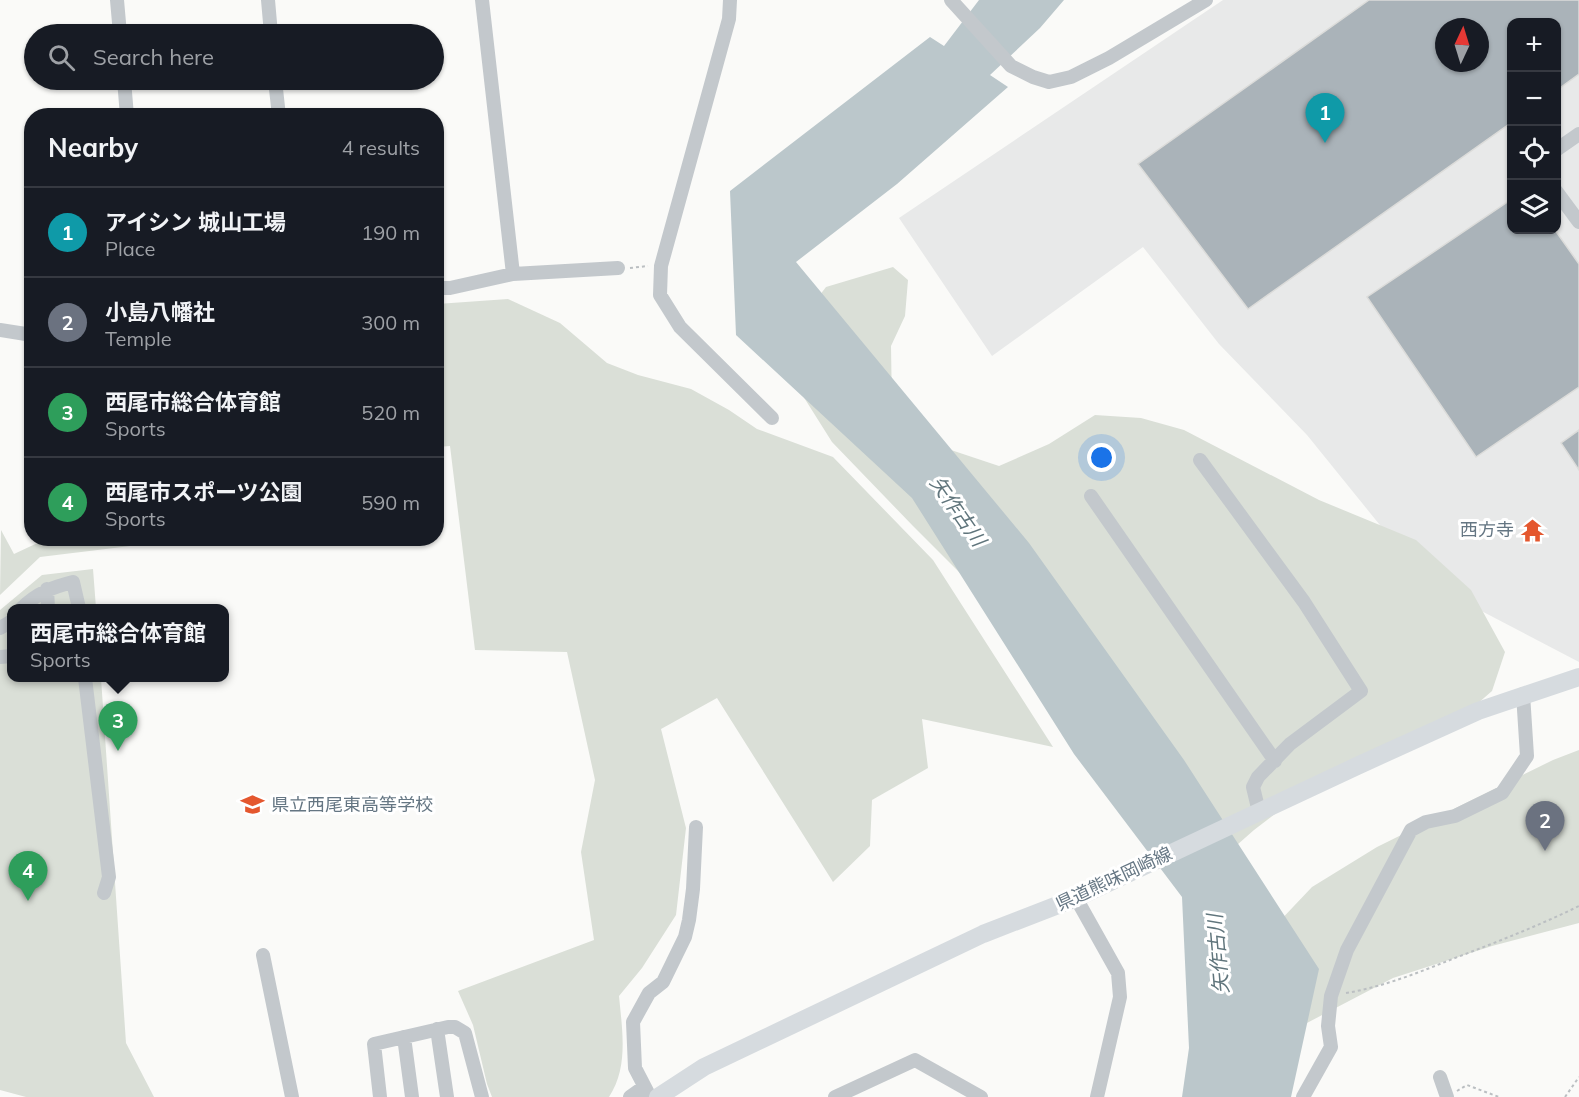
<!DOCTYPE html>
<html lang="en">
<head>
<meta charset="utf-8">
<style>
  body { margin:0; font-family:Mulish,"Noto Sans JP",sans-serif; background:#242831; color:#f1f3f6 }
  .controls { position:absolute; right:18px; top:18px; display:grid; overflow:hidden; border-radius:12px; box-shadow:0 2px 4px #0004 }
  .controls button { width:54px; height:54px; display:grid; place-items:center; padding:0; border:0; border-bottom:2px solid #363941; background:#171b24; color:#f1f3f6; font:30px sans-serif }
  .compass { position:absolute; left:1435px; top:18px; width:54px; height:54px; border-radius:50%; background:#171b24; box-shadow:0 2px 4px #0004; rotate:4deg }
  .you { position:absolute; left:1102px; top:458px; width:21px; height:21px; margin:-15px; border:4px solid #fff; border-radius:50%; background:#1a73e8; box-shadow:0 0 0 9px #1a73e833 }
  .badge { display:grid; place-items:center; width:39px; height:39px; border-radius:50%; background:#0b8043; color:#fff; font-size:20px; font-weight:700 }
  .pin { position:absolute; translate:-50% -50px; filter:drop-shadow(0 2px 3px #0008) }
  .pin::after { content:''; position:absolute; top:32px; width:21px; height:18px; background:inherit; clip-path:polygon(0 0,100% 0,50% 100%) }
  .popup { position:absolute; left:7px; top:604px; width:222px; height:78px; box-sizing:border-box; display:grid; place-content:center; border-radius:12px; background:#171b24; filter:drop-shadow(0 2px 4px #0005); font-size:20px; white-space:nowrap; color:#9ea1a6 }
  .popup b { font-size:22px; color:#f1f3f6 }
  .popup::after { content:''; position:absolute; left:50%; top:100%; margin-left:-12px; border:12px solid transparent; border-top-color:#171b24 }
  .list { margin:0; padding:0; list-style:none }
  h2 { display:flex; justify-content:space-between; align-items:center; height:78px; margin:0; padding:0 24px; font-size:26px }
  h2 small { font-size:20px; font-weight:400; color:#9ea1a6 }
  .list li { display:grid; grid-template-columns:39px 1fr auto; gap:18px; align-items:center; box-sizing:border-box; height:90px; padding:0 24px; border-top:2px solid #363941 }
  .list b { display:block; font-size:22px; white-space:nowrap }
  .list p { margin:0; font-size:20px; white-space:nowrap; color:#9ea1a6 }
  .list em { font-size:20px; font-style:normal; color:#9ea1a6 }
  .icon { flex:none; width:33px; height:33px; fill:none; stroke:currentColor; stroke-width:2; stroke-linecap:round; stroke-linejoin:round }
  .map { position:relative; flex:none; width:1579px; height:1097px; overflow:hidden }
  .search { position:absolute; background:#171b24; box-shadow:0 2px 4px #0004; left:24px; top:24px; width:420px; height:66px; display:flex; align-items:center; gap:15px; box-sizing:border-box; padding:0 21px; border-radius:33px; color:#9ea1a6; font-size:22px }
  .panel { position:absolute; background:#171b24; box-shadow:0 2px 4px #0004; left:24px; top:108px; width:420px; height:438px; border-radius:24px }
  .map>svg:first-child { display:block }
  .built { fill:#e8e9e9; fill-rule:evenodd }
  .green { fill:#dadfd7 }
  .water { fill:#bbc7cb }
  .building { fill:#aab3b9; stroke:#dcdcda; stroke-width:1.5; fill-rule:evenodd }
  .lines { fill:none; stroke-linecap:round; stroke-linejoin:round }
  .path { stroke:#bbbfc2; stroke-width:2; stroke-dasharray:3 3; stroke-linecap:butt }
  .minor { stroke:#c3c8cc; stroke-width:14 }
  .major { stroke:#d6dbdf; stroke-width:18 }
  .labels { text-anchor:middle; stroke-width:6; stroke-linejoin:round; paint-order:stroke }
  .poi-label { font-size:18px; fill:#657683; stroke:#fff; text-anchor:end }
  .street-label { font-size:18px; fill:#657683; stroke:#fff }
  .water-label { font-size:20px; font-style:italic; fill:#60757c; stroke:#fff }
</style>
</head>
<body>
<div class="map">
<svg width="1579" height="1097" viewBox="0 0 1579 1097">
  <rect width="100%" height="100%" fill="#fafaf8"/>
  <!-- built -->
  <path class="built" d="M1223,0H1579V662L1426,582L1307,435L1219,344L1143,247L992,356L899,218ZM1512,22H1556V230H1512ZM1444,27H1480V63H1444Z"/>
  <!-- green -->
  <path class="green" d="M893,267L908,280L905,316L891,346L892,408L936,445L999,466L1049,444L1095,415L1141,418L1184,430L1319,500L1416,540L1471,590L1505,652L1492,691L1461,718L1314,784L1254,830L1220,860L1013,626L913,526L832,442L803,396L800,321L826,287Z
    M508,299L560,323L607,363L638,375L691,389L729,410L757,429L833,457L933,560L1053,747L922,719L928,768L872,800L870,846L833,882L717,698L661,729L686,828L676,915L642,968L619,996C622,1029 629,1067 609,1097H492L487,1084L473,1025L458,991L594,940L581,852L595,780L567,652L475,650L450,446L437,447V304Z
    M1,530L14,554L46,539H188L40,557L0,595Z
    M93,569L96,608H12V678H101L126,1043L154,1097H26L0,1090V610L42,575Z
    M1579,750V923L1492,946L1393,978L1305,1024L1275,926L1312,887L1377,847L1553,760Z"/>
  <!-- water -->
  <path class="water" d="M979,0H1064L1040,28L990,75L1008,87L897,184L796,262L1029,543L1184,760L1319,969L1291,1097H1182L1189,1048L1182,897L1074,754L912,498L736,335L730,191L930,37L944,46Z"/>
  <!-- building -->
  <path class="building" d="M1369,0H1579V74L1557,90V22H1512V122L1248,309L1138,164ZM1444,27H1480V63H1444Z
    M1512,199V230H1555L1579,264V387L1476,457L1367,297Z
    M1579,430V470L1561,443Z"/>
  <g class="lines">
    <!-- path -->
    <path class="path" d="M630,268L648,266
      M1346,993C1383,987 1420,972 1455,958C1497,942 1538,926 1579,906
      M1457,1091L1467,1085L1499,1097
      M1565,1097L1579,1077"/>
    <!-- minor -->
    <path class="minor" d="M117,0L120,34
      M268,0L271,34
      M482,0L513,274
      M730,0L729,19L661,266L660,295L680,327L772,418
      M951,0L1011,66L1033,77L1049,82L1071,77L1109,58L1206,0
      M124,80L127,116
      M275,80L279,116
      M1556,150L1579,134
      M1556,191L1579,222
      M436,288H450L513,274L618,268
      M0,330L32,335
      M1200,460L1304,602L1361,691L1290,744L1258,777L1253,787L1259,812
      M1091,496L1275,761
      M47,589L48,608
      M22,608C37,593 53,587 73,582L79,608
      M0,628L12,621
      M0,657L12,656
      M85,678L109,877L104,893
      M1076,898L1118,973L1120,997L1097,1097
      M263,955L292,1097
      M437,1029L447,1097
      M404,1037L412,1097
      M1440,1077L1447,1097
      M380,1097L374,1044L448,1027H455L465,1033L482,1097
      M630,1097L644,1087
      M650,1097L635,1068L633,1022L649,993L663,982L685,937L689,920L693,889L696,827
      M835,1097L915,1060L981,1097
      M1303,1097L1331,1047L1328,1026L1331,996L1347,950L1411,830L1426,822L1455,816L1502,793L1527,756L1523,694"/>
    <!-- major -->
    <path class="major" d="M658,1097L704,1067L983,934L1076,898L1357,766L1478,711L1579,677"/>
  </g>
  <!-- icons -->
  <defs>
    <symbol id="temple-bare" viewBox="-9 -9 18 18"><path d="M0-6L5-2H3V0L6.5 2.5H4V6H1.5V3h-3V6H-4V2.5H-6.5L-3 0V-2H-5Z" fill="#e4572e" stroke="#fff" stroke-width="2.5" paint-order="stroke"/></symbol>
    <symbol id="school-bare" viewBox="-9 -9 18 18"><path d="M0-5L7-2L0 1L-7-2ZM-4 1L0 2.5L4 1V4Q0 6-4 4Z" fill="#e4572e" stroke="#fff" stroke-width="2.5" paint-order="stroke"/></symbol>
  </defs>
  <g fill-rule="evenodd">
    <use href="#temple-bare" x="1516" y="514" width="33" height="33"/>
    <use href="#school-bare" x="236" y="788" width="33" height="33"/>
  </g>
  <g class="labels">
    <!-- poi labels -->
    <g class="poi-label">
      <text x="1514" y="536">西方寺</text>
      <text x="271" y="811" text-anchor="start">県立西尾東高等学校</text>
    </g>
    <!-- street labels -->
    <g class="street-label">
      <text transform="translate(1114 879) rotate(-25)" y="6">県道熊味岡崎線</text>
    </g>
    <!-- water labels -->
    <g class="water-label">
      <text transform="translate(958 511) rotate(55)" y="7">矢作古川</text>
      <text transform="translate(1218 954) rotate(-95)" y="7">矢作古川</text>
    </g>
  </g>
</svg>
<div class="controls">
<button>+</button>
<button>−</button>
<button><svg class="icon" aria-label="locate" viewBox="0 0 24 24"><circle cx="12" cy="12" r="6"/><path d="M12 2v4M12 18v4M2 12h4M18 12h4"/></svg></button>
<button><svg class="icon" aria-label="layers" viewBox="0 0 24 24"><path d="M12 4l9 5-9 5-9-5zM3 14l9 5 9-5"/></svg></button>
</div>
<svg class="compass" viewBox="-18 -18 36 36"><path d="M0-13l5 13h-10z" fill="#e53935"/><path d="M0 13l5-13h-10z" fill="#9ea1a6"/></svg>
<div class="you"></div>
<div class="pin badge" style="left:1325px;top:143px;background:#0f9aa8">1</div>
<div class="pin badge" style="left:1545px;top:851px;background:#6b7280">2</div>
<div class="pin badge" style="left:118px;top:751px;background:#2e9e5b">3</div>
<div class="popup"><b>西尾市総合体育館</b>Sports</div>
<div class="pin badge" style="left:28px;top:901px;background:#2e9e5b">4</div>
<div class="search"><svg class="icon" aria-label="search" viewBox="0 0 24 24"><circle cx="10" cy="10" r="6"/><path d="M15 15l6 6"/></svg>Search here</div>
<section class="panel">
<h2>Nearby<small>4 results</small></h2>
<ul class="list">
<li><span class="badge" style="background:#0f9aa8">1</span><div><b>アイシン 城山工場</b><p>Place</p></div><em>190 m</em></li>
<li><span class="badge" style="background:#6b7280">2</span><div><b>小島八幡社</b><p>Temple</p></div><em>300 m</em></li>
<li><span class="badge" style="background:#2e9e5b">3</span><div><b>西尾市総合体育館</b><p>Sports</p></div><em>520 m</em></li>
<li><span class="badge" style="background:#2e9e5b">4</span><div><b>西尾市スポーツ公園</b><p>Sports</p></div><em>590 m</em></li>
</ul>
</section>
</div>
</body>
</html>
